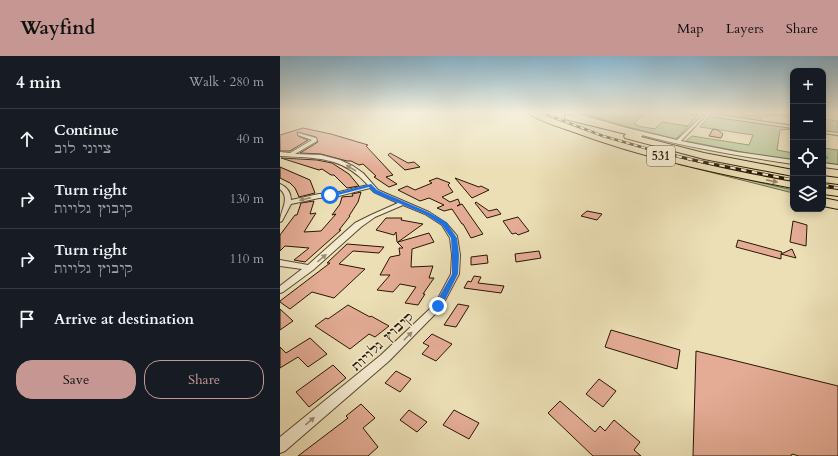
<!DOCTYPE html>
<html lang="en">
<head>
<meta charset="utf-8">
<style>
  body { margin:0; font-family:Cardo,"Frank Ruhl Libre",serif; background:#20242c; color:#f1f3f6 }
  .controls { position:absolute; right:12px; top:12px; display:grid; overflow:hidden; border-radius:8px; box-shadow:0 2px 10px #0003 }
  .controls button { width:36px; height:36px; display:grid; place-items:center; padding:0; border:0; border-bottom:1px solid #363941; background:#171b24; color:#f1f3f6; font:20px sans-serif }
  .stop { position:absolute; width:12px; height:12px; margin:-9px; border:3px solid #1a73e8; border-radius:50%; background:#fff }
  .stop.end { background:#1a73e8; border-color:#fff; box-shadow:0 1px 4px #0008 }
  .list { margin:0; padding:0; list-style:none }
  h2 { display:flex; justify-content:space-between; align-items:center; height:52px; margin:0; padding:0 16px; font-size:17px }
  h2 small { font-size:13px; font-weight:400; color:#9ea1a6 }
  .list li { display:grid; grid-template-columns:26px 1fr auto; gap:12px; align-items:center; box-sizing:border-box; height:60px; padding:0 16px; border-top:1px solid #363941 }
  .list b { display:block; font-size:15px; white-space:nowrap }
  .list p { margin:0; font-size:13px; white-space:nowrap; color:#9ea1a6 }
  .list em { font-size:13px; font-style:normal; color:#9ea1a6 }
  .actions { display:flex; gap:8px; padding:12px 16px }
  .actions a { flex:1; padding:9px 0; border:1px solid #c59692; border-radius:16px; text-align:center; font-size:14px; color:#c59692 }
  .actions .main { background:#c59692; color:#111 }
  .icon { flex:none; width:22px; height:22px; fill:none; stroke:currentColor; stroke-width:2; stroke-linecap:round; stroke-linejoin:round }
  .map { position:relative; flex:none; width:558px; height:400px; overflow:hidden }
  header { display:flex; align-items:center; gap:24px; box-sizing:border-box; height:56px; padding:0 20px; background:#c59692; color:#111 }
  header strong { font-size:19px }
  nav { display:flex; gap:22px; margin-inline-start:auto; font-size:14px }
  main { display:flex }
  aside { flex:1; background:#171b24 }
  .map>svg:first-child { display:block }
  .green { fill:#b2c392; stroke:#6e6d4a }
  .building { fill:#e4ac95; stroke:#291702 }
  .lines { fill:none; stroke-linecap:round; stroke-linejoin:round }
  .street-casing { stroke:#5a492f; stroke-width:2 }
  .highway-casing { stroke:#291702; stroke-width:2 }
  .street { fill:#f3ead0; fill-rule:evenodd }
  .highway { fill:#ecdfb6; fill-rule:evenodd }
  .rail-far1-casing { stroke:#291702; stroke-width:2.5 }
  .rail-casing { stroke:#291702; stroke-width:3 }
  .rail-far1 { stroke:#f3ead0; stroke-width:1.5; stroke-dasharray:4; stroke-linecap:butt }
  .rail { stroke:#f3ead0; stroke-width:2; stroke-dasharray:5.5; stroke-linecap:butt }
  .oneway { fill:#988b73 }
  .oneway2 { fill:#948565 }
  .route { fill:#1a73e8 }
  .labels { text-anchor:middle; stroke-width:3; stroke-linejoin:round; paint-order:stroke }
  .shield { fill:#f3ead0; stroke:#665640; stroke-width:1 }
  .shield-label { font-size:12px; font-weight:bold; fill:#291702 }
  .street-label { font-size:13px; fill:#291702; stroke:#f3ead0 }
</style>
</head>
<body>
<header>
<strong>Wayfind</strong>
<nav><a>Map</a><a>Layers</a><a>Share</a></nav>
</header>
<main>
<aside>
<h2>4 min<small>Walk · 280 m</small></h2>
<ul class="list">
<li><svg class="icon" aria-label="ahead" viewBox="0 0 24 24"><path d="M12 20V5M6 11l6-6 6 6"/></svg><div><b>Continue</b><p>ציוני לוב</p></div><em>40 m</em></li>
<li><svg class="icon" aria-label="right" viewBox="0 0 24 24"><path d="M7 20v-9h11M14 6l5 5-5 5"/></svg><div><b>Turn right</b><p>קיבוץ גלויות</p></div><em>130 m</em></li>
<li><svg class="icon" aria-label="right" viewBox="0 0 24 24"><path d="M7 20v-9h11M14 6l5 5-5 5"/></svg><div><b>Turn right</b><p>קיבוץ גלויות</p></div><em>110 m</em></li>
<li><svg class="icon" aria-label="arrive" viewBox="0 0 24 24"><path d="M6 21V4h12l-3 4 3 4H6"/></svg><div><b>Arrive at destination</b></div></li>
</ul>
<div class="actions"><a class="main">Save</a><a>Share</a></div>
</aside>
<div class="map">
<svg width="558" height="400" viewBox="0 0 558 400">
  <rect width="100%" height="100%" fill="#ecdfb6"/>
  <filter id="stains"><feTurbulence type="fractalNoise" baseFrequency=".005" numOctaves="4"/><feColorMatrix values="0 0 0 0 .2 0 0 0 0 .09 0 0 0 0 .02 0 0 0 .5 -.17"/></filter>
  <radialGradient id="worn" r=".72"><stop offset=".6" stop-color="#630" stop-opacity="0"/><stop offset="1" stop-color="#630" stop-opacity=".3"/></radialGradient>
  <!-- green -->
  <path class="green" d="M303,57H366L354,67L358,70L375,73L382,66L408,70L416,60L403,57H420L396,83L340,69Z
    M432,57H454L477,60L478,57L513,59V61L496,59L482,60L481,65L513,69V73L500,74L497,94L513,97V106L406,85L412,80L469,89L473,79L420,71Z
    M543,63L558,65V80L543,77Z
    M543,92L558,94V112L543,110V102H548L543,97Z
    M398,108L513,134V137Z"/>
  <!-- building -->
  <path class="building" d="M23,72L51,78L88,89L86,90L113,119L106,121L117,128L109,131L94,121L96,120L83,108L79,109L71,105H67L41,98L20,97L38,86L36,81L17,76L18,80L28,84L10,95H0V79Z
    M433,73L438,74L443,78L441,82L429,80Z
    M110,97L128,107L134,106L140,111L125,114L108,99Z
    M1,102L37,104L52,107L69,118L79,130L67,132L54,119H51L42,113L39,114Z
    M0,111L30,124L35,137L19,141L15,132L10,127L0,122Z
    M157,122L170,127L168,129L173,136L162,141L170,146L178,143L180,148L177,150L182,148L203,178L191,182L183,168H182L172,153L164,155L157,152L164,149L149,142L140,145L118,134L127,130L135,134L152,127L149,125Z
    M175,122L199,131L201,130L209,134L192,142Z
    M81,136L78,146L69,160H70L59,174H61L25,206L14,204L29,192L5,190L0,195V179L15,159H17L21,147L34,145L30,158L36,157L24,176L41,175L56,158L52,159L60,148L62,141L73,140L72,138Z
    M196,146L209,155L217,153L221,158L207,162L195,147Z
    M307,155L322,158L317,164L301,160Z
    M238,161L249,175L238,179L236,177L232,178L223,165Z
    M106,162H122L121,164L143,168L118,186L149,177L154,186L132,193L131,211L153,210L149,222H154L143,238H145L138,249L125,247L136,231L120,228L113,236L97,234L110,219H100L110,201L120,199L119,192H123L117,186L116,176L114,179L96,174Z
    M513,165L527,169L526,190L510,186Z
    M458,184L502,196L501,198L512,193L516,202L501,198V203L456,191Z
    M67,188L104,191L99,197L73,195L59,208L85,213L54,242L32,236L10,253L0,246V245L50,207H47Z
    M259,195L261,202L236,206L235,198Z
    M207,199L208,207L191,209V201Z
    M194,220L201,221L198,227L224,230L221,237L184,232L188,225L191,226Z
    M178,248L189,250L176,271L164,269Z
    M68,249L90,261L91,260L109,270L95,281L89,278L70,293L35,270L46,262L48,263Z
    M0,253L13,265L0,274Z
    M331,274L400,294L397,313L325,291Z
    M152,278L172,288L156,305L142,298L149,290L143,287Z
    M30,282L47,298L28,311L18,301L0,312V291L6,297Z
    M416,295L558,330V400H519L512,398L511,400H413Z
    M53,309L66,322L29,351L16,336Z
    M116,315L131,323L120,336L105,327Z
    M319,323L336,335L323,351L306,338Z
    M280,345L315,376L320,370L325,375L334,364L360,386L354,394L361,400H313L268,357Z
    M81,348L95,362L83,372L98,391L88,400H18L68,362L66,360Z
    M129,354L147,366L137,376L120,364Z
    M174,354L199,367L189,383L163,369Z"/>
  <g class="lines">
    <defs>
      <path id="street" d="M289,57H294L347,72L397,84L423,59L424,61L401,85L457,96L513,104V108C453,99 394,89 336,72C321,68 302,65 289,57Z
        M431,58L513,70V72L430,60Z
        M543,75L558,77V79L543,77Z
        M18,77L36,82L37,85L15,98L41,99L60,104L73,110L83,117L98,134L149,156L166,167L177,180L180,199L179,218L161,252L109,305L5,395L0,397V381L101,299L155,248L171,218L172,199L170,182L162,169L145,158L123,149L95,161L81,171L33,214L3,236L0,237V230L22,213L0,210V204L28,209L75,167L91,159L118,147L94,136L90,132L55,141L39,142L11,148L2,165L0,166C0,154 11,143 0,133V128C7,131 11,137 11,144L39,138L55,137L88,129C62,100 36,102 0,100V96L10,97L32,84L18,79Z
        M543,107L558,109V113L543,111Z"/>
      <path id="highway" d="M249,57H259C341,91 426,110 513,126V132C438,118 363,102 291,75C280,71 258,65 249,57Z
        M285,59H288L362,77L363,79L361,81L424,97L513,114V120L424,103L345,82L344,80L346,78L285,63Z
        M543,120L558,122V128L543,126Z
        M543,132L558,134V140L543,138Z
        M543,142L558,145V153L543,150Z"/>
    </defs>
    <!-- street casing -->
    <use href="#street" class="street-casing"/>
    <!-- highway casing -->
    <use href="#highway" class="highway-casing"/>
    <!-- street -->
    <use href="#street" class="street"/>
    <!-- highway -->
    <use href="#highway" class="highway"/>
    <defs>
      <path id="rail-far1" d="M263,57L323,80L379,96"/>
      <path id="rail" d="M375,95L418,105L513,124
        M543,129L558,132"/>
    </defs>
    <!-- rail-far1 casing -->
    <use href="#rail-far1" class="rail-far1-casing"/>
    <!-- rail casing -->
    <use href="#rail" class="rail-casing"/>
    <!-- rail-far1 -->
    <use href="#rail-far1" class="rail-far1"/>
    <!-- rail -->
    <use href="#rail" class="rail"/>
  </g>
  <!-- one-way arrows -->
  <defs><path id="oneway-solid" d="M-6-.8H1V-3.2L6.5 0L1 3.2V.8H-6Z"/></defs>
  <g class="oneway">
    <use href="#oneway-solid" transform="translate(71 112) rotate(-149)"/>
    <use href="#oneway-solid" transform="translate(25 143) rotate(167)"/>
    <use href="#oneway-solid" transform="translate(42 202) rotate(-40)"/>
    <use href="#oneway-solid" transform="translate(128 280) rotate(-45)"/>
    <use href="#oneway-solid" transform="translate(30 365) rotate(-40)"/>
  </g>
  <use class="oneway2" href="#oneway-solid" transform="translate(492 125) rotate(11)"/>
  <!-- sky -->
  <linearGradient id="sky" x2="0" y2="1"><stop stop-color="#88b7d2"/><stop offset="0.5" stop-color="#f6f1de"/><stop offset="1" stop-color="#f6f1de" stop-opacity="0"/></linearGradient>
  <rect width="558" height="113" fill="url(#sky)"/>
  <!-- route -->
  <path class="route" d="M91,128L97,134L148,156L166,166L177,182L179,199L178,218L161,252H155L154,250L172,218V199L171,182L162,169L145,158L94,137L89,131L50,141L48,139Z"/>
  <g class="labels">
    <!-- shield labels -->
    <rect class="shield" x="367" y="90" width="28" height="20" rx="3"/>
    <g class="shield-label">
      <text x="381" y="104">531</text>
    </g>
    <!-- street labels -->
    <g class="street-label">
      <text transform="translate(102 285) rotate(-43)" y="5">קיבוץ גלויות</text>
    </g>
  </g>
  <rect width="100%" height="100%" filter="url(#stains)"/>
  <rect width="100%" height="100%" fill="url(#worn)"/>
</svg>
<div class="controls">
<button>+</button>
<button>−</button>
<button><svg class="icon" aria-label="locate" viewBox="0 0 24 24"><circle cx="12" cy="12" r="6"/><path d="M12 2v4M12 18v4M2 12h4M18 12h4"/></svg></button>
<button><svg class="icon" aria-label="layers" viewBox="0 0 24 24"><path d="M12 4l9 5-9 5-9-5zM3 14l9 5 9-5"/></svg></button>
</div>
<div class="stop" style="left:50px;top:139px"></div>
<div class="stop end" style="left:158px;top:250px"></div>
</div>
</main>
</body>
</html>
